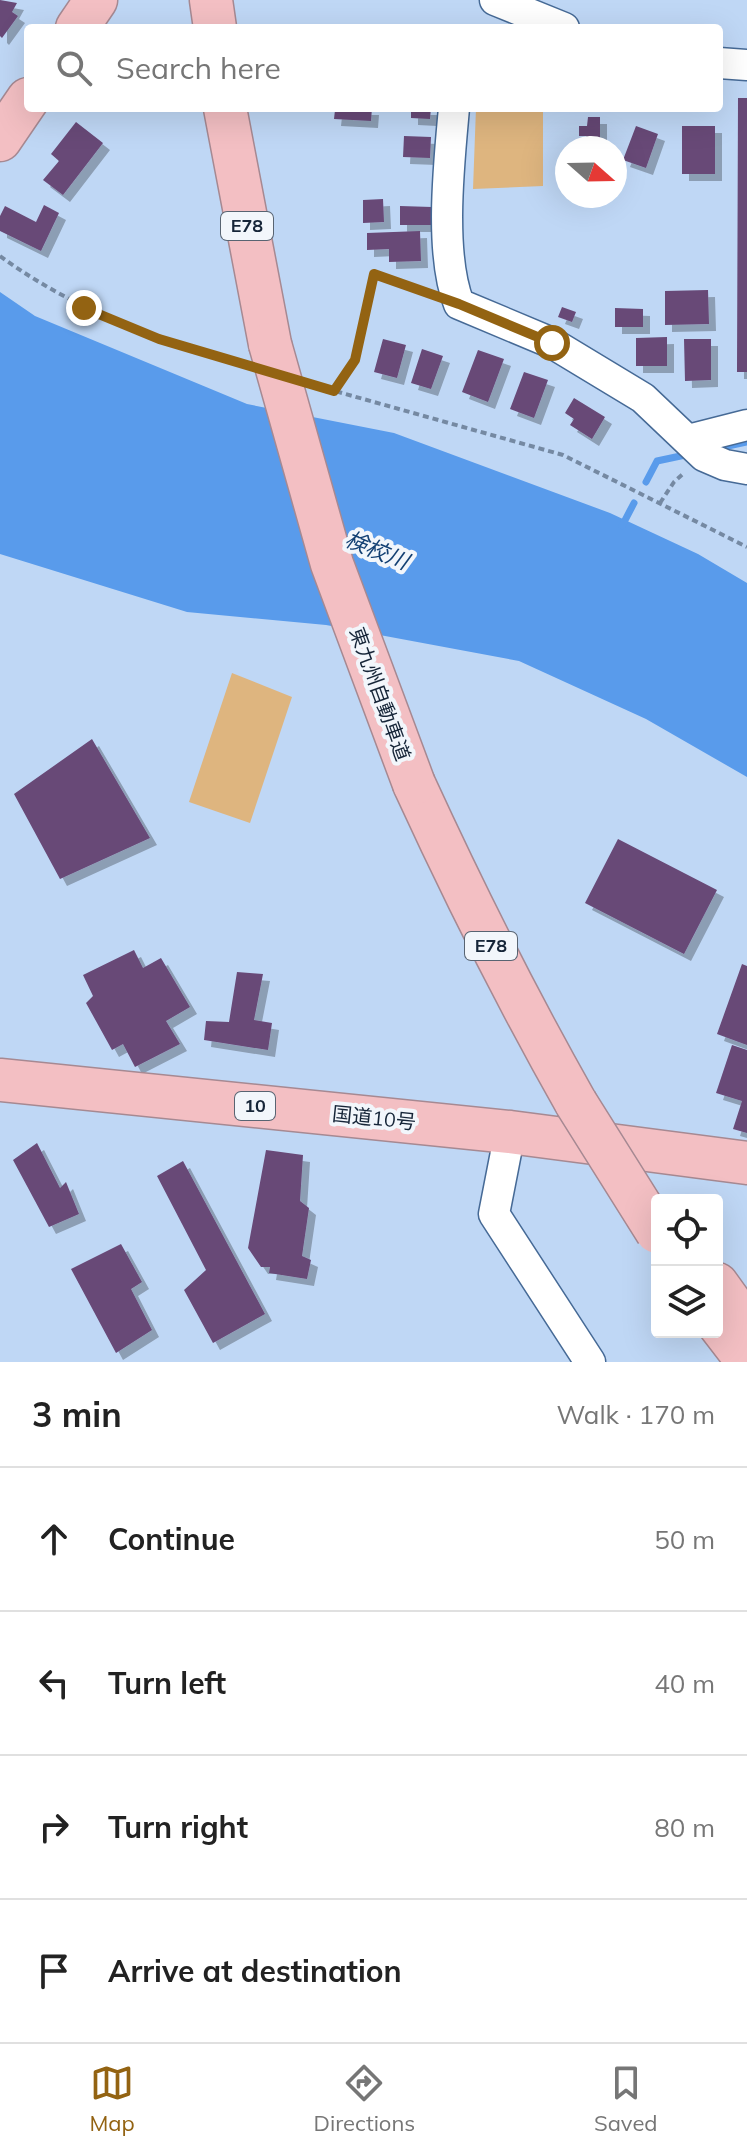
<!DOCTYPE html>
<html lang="en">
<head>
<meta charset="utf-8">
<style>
  body { margin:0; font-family:Mulish,"Noto Sans JP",sans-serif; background:#f2f2f2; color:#222 }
  .controls { position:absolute; right:24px; bottom:24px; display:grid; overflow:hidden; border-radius:8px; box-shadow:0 8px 32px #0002 }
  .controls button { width:72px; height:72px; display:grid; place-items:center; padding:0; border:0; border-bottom:2px solid #e0e0e0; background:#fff; color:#222; font:40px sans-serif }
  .compass { position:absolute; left:555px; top:136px; width:72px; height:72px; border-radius:50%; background:#fff; box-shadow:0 8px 32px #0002; rotate:110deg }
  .stop { position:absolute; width:24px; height:24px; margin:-18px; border:6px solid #936312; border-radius:50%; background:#fff }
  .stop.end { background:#936312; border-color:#fff; box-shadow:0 2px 8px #0008 }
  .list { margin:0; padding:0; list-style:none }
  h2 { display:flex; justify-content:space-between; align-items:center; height:104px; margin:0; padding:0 32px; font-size:34px }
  h2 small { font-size:26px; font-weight:400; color:#767676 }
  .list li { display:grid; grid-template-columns:52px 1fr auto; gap:24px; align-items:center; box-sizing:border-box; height:144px; padding:0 32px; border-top:2px solid #e0e0e0 }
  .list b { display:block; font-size:30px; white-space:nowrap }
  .list em { font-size:26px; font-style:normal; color:#767676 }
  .icon { flex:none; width:44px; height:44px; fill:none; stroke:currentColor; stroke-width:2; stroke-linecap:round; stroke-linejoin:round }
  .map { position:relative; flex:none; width:747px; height:1362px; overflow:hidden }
  .search { position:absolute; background:#fff; box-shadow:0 8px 32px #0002; left:24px; right:24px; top:24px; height:88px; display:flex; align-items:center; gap:20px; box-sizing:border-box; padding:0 28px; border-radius:8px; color:#767676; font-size:30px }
  .sheet { height:680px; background:#fff }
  nav { display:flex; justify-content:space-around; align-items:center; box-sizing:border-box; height:112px; border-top:2px solid #e0e0e0; background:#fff; font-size:22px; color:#767676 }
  nav a { display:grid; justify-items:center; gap:4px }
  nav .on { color:#936312 }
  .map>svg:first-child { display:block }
  .green { fill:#deb57f }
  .water { fill:#599beb }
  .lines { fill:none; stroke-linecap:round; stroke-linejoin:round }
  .stream { stroke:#599beb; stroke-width:7 }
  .building { fill:#684977; filter:url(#shadow) }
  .minor-casing { stroke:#466a96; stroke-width:33 }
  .highway-casing { stroke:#a68992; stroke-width:45 }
  .path { stroke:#7589a2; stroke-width:4; stroke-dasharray:6 4; stroke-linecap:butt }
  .minor { stroke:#fff; stroke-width:30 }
  .highway { stroke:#f3bfc3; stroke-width:42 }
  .highway-bridge-casing { stroke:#a68992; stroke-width:45; stroke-linecap:butt }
  .highway-bridge { stroke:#f3bfc3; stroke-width:42 }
  .route { stroke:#936312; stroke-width:10 }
  .labels { text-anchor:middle; stroke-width:8; stroke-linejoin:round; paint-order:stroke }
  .shield { fill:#f2f6fb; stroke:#586472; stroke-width:2 }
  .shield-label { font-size:18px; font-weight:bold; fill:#162538 }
  .street-label { font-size:20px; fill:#162538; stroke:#f2f6fb }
  .water-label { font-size:22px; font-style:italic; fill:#134073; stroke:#f2f6fb }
</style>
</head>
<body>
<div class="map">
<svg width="747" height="1362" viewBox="0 0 747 1362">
  <defs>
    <filter id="shadow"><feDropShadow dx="7" dy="7" stdDeviation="0" flood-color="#0004"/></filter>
  </defs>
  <rect width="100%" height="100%" fill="#bfd7f5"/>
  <!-- green -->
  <path class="green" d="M476,108H543V186L473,189Z
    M232,673L292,697L250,823L189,802Z"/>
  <!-- water -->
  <path class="water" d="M0,292L35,316L247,404L394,433L610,513L698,554L747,583V777L646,719L519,661L326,625L187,612L0,554Z"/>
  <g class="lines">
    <!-- stream -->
    <path class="stream" d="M714,449L747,442
      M646,482L657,461L690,454
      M622,526L634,503"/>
  </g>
  <!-- building -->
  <path class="building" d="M0,0L17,3L12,12L18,16L2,38L0,36Z
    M738,98H747V372H737Z
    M341,108H372L371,121L334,119L335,110L341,111Z
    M411,108H431L430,119L411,118Z
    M588,117H600V148H587V136H579V126H587Z
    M76,122L103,143L63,195L43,180L59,161L51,154Z
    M636,126L658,134L646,168L623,160Z
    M682,126H715V174H682Z
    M404,136L431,137L430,158L403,157Z
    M383,199L384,222L363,223V200Z
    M44,205L59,213L41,251L0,231V216L5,206L36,222Z
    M400,206L432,207V225H400Z
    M420,231L421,261L389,262V249L367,250V233Z
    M708,290L709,324L665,325V291Z
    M562,307L576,312L572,322L558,317Z
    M615,308L643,309V327H615Z
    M667,337V366H636V338Z
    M383,339L406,345L397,378L374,372Z
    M684,339H711V380L685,381Z
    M422,349L443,356L431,389L411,383Z
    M478,350L504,359L488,402L462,392Z
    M524,372L548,380L534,418L510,409Z
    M574,398L605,417L592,439L570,425L574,419L565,413Z
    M92,739L150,838L60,879L14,794Z
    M618,839L717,890L684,954L585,903Z
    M134,950L143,968L161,958L190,1007L166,1021L180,1044L135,1067L123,1044L112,1050L86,1003L93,996L83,975Z
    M742,964L747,966V1045L717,1034Z
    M237,972L263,974L254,1020L272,1023L268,1050L204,1040L206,1021L229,1022Z
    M732,1045L747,1050V1133L733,1129L742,1101L716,1093Z
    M37,1143L60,1188L66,1182L79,1214L49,1227L13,1160Z
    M266,1150L303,1155L300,1201L309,1208L302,1256L311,1260L307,1279L269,1273L270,1267H261L248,1248Z
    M183,1161L265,1314L213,1343L184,1290L206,1270L157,1176Z
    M121,1244L142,1282L131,1289L152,1330L116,1353L71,1269Z"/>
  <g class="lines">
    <defs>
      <path id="minor" d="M495,0L564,28
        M719,63L747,65
        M454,108C449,163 439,253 459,304L552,343L643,398L704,456L725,465L747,469
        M688,440L747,425
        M510,1132L494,1214L590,1362"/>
      <path id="highway" d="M211,0L215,28
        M77,28L96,0
        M225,108L270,344
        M0,140L28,99
        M414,784C464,893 517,999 576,1103
        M0,1080L510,1132L747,1163
        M717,1284L747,1326
        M717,1322L747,1361"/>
    </defs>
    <!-- minor casing -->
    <use href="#minor" class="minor-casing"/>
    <!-- highway casing -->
    <use href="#highway" class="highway-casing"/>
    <!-- path -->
    <path class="path" d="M0,256C75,311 155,338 243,364
      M317,386L563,455L747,547
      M334,391L355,360L374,274L430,294
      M660,503L674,482L684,473"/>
    <!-- minor -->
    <use href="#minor" class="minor"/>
    <!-- highway -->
    <use href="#highway" class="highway"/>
    <defs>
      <path id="highway-bridge" d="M270,344L332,564L414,784
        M576,1103L657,1232"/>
    </defs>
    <!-- highway-bridge casing -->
    <use href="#highway-bridge" class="highway-bridge-casing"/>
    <!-- highway-bridge -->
    <use href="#highway-bridge" class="highway-bridge"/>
  </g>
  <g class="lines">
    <!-- route -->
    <path class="route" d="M84,308L159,339L334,391L355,360L374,274L459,304L552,343"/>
  </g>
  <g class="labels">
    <!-- shield labels -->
    <g class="shield">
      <rect x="221" y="212" width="52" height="28" rx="6"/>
      <rect x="465" y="932" width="52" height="28" rx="6"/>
      <rect x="235" y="1092" width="40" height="28" rx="6"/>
    </g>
    <g class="shield-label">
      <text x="247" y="232">E78</text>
      <text x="491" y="952">E78</text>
      <text x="255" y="1112">10</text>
    </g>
    <!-- street labels -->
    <g class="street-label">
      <text transform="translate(380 694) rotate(70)" y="7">東九州自動車道</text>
      <text transform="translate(374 1118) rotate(6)" y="7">国道10号</text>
    </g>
    <!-- water labels -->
    <g class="water-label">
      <text transform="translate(377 550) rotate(22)" y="8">検校川</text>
    </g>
  </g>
</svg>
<div class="controls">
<button><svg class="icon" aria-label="locate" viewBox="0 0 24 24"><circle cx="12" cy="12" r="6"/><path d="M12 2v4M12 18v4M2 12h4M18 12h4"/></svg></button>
<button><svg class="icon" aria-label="layers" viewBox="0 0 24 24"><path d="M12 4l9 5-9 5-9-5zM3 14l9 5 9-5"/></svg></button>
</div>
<svg class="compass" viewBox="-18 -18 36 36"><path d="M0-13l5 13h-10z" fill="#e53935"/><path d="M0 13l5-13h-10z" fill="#767676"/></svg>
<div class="stop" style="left:552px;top:343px"></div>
<div class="stop end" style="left:84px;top:308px"></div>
<div class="search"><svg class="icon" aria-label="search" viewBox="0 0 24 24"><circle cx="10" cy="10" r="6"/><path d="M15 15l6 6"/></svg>Search here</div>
</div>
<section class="sheet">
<h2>3 min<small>Walk · 170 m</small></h2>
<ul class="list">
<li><svg class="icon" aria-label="ahead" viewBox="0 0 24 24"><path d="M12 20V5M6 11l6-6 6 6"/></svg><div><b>Continue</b></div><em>50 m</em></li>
<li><svg class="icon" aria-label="left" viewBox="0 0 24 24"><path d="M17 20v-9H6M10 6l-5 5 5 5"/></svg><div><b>Turn left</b></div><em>40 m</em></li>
<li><svg class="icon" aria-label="right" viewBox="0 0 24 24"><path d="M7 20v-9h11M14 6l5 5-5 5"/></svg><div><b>Turn right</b></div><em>80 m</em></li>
<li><svg class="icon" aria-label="arrive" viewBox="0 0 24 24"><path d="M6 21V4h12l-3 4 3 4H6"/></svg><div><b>Arrive at destination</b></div></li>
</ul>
</section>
<nav>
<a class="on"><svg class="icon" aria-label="map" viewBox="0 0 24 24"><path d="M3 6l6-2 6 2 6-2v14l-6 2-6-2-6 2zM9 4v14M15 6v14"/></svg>Map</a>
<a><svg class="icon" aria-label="directions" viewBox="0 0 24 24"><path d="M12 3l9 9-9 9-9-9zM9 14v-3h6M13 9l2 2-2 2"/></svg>Directions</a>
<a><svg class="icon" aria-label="saved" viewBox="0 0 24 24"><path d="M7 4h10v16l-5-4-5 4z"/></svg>Saved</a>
</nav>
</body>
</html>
